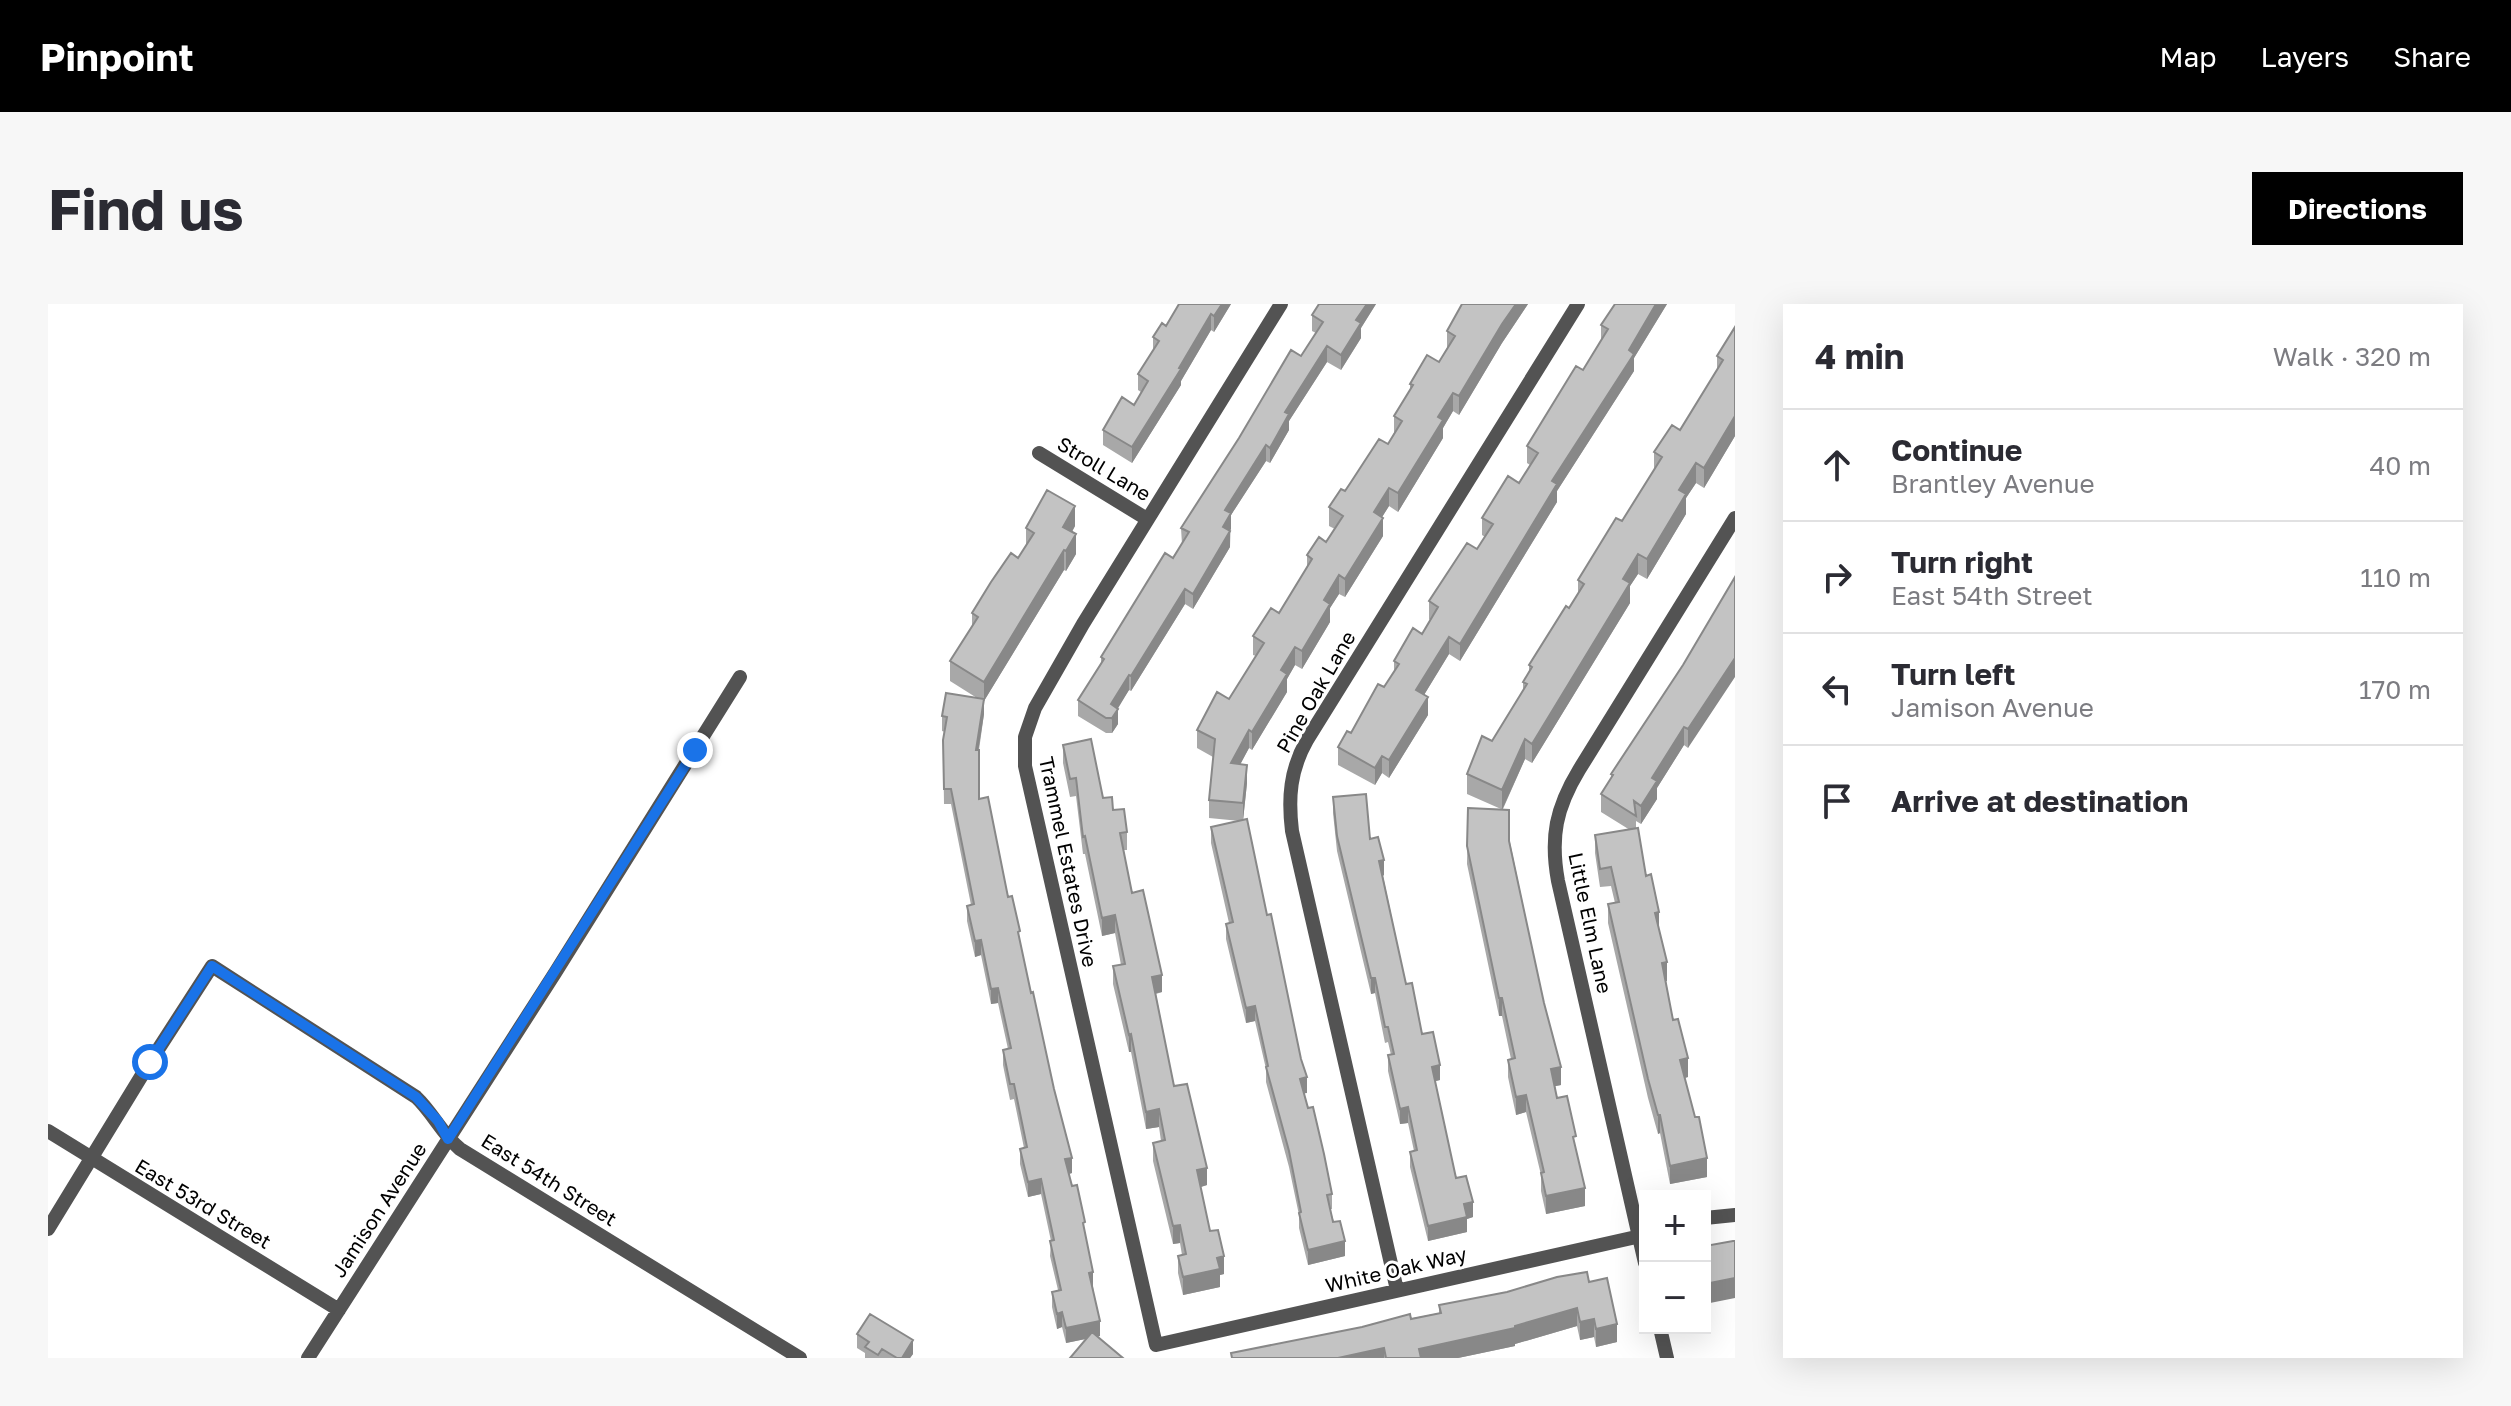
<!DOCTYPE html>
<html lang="en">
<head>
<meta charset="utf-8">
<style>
  body { margin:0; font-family:"Golos Text",sans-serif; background:#f7f7f7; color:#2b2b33 }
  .controls { position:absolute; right:24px; bottom:24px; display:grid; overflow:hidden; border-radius:0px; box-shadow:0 8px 32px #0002 }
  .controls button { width:72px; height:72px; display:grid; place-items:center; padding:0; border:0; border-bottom:2px solid #e1e1e2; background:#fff; color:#2b2b33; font:40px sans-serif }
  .stop { position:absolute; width:24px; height:24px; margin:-18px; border:6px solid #1a73e8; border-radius:50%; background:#fff }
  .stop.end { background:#1a73e8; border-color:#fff; box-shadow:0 2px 8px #0008 }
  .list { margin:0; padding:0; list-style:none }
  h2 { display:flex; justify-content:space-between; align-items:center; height:104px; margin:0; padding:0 32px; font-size:34px }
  h2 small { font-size:26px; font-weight:400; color:#7c7c81 }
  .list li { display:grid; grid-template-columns:52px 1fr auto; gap:24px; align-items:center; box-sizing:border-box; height:112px; padding:0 32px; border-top:2px solid #e1e1e2 }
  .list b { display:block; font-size:30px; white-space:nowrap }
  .list p { margin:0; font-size:26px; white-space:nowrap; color:#7c7c81 }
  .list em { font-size:26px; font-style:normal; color:#7c7c81 }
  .icon { flex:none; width:44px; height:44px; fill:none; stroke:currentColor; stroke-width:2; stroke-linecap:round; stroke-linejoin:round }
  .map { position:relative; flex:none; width:1687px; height:1054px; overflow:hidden; border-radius:0px }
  header { display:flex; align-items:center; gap:48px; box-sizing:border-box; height:112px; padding:0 40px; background:#000; color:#fff }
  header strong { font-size:38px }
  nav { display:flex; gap:44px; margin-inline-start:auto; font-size:28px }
  .intro { display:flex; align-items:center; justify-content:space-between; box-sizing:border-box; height:192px; padding:0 48px }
  h1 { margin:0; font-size:56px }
  .button { padding:20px 36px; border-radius:0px; background:#000; color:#fff; font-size:28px; font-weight:700 }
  main { display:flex; gap:48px; padding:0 48px }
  aside { flex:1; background:#fff; border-radius:0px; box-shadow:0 8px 32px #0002 }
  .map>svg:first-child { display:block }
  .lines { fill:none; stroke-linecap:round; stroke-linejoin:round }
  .street { stroke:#535353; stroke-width:14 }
  .wall { fill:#a8a8a8 }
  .shaded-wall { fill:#888 }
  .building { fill:#c3c3c3; stroke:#888; stroke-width:2 }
  .route { stroke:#1a73e8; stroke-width:10 }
  .labels { text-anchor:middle; stroke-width:6; stroke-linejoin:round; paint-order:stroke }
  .street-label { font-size:20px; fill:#000; stroke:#fff }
</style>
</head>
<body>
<header>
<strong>Pinpoint</strong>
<nav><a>Map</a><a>Layers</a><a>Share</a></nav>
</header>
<div class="intro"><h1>Find us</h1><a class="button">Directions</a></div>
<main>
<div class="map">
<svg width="1687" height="1054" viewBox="0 0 1687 1054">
  <rect width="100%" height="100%" fill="#fff"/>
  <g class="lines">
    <!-- street -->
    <path class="street" d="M1233,0L1035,320L987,404L977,433V462L1108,1041L1597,931
      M991,149L1099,215
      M0,827L291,1006
      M1657,914L1687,911
      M0,925L102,758L164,662L368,793C385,809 394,830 412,845L752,1054
      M1597,959L1510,577C1502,533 1508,504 1531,466L1687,214
      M1349,986L1244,527C1240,494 1242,466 1259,436L1530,0
      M1612,1024L1619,1054
      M260,1054L507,669L692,373"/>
  </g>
  <!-- wall -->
  <path class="wall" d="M1131,0H1183L1166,28L1163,26L1133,77V81L1084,159L1055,141V126L1086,101L1093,88L1090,86V70L1105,46V33L1118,22Z
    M1271,0H1328L1313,24V34L1293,66L1279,58L1241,117V126L1222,159L1218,157L1183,211L1182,243L1145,305L1137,300L1083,387L1081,386L1069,404L1070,420L1064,429H1058L1030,412V396L1053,359V353L1134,240L1133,224L1253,52L1268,29L1264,27V11Z
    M1414,0H1480L1454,39L1411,111L1405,107L1395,124V134L1350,208L1341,202L1334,213L1335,232L1297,293L1291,290L1282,304V318L1254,365L1247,361L1239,375V388L1204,446L1201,444L1192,460L1199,479L1195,516L1219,611L1259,789H1256L1284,890V905H1282L1297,952L1260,961L1251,924V911L1241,863L1218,778V765L1207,717L1198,719L1178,635V620L1181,619L1163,539V523L1192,517L1161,514V496L1165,453L1149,444V426L1181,395L1208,352L1205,351V332L1231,309L1259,263V251L1278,238L1287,225L1281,222V203L1340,140L1346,129V112L1362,86V80L1391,58L1399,44V27Z
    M1567,0H1619L1586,54V67L1509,187V198L1412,357L1401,350L1376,391L1380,411L1341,474L1334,469L1327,481L1290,461V443L1303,429L1336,383L1346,368V357L1374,330L1382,316L1381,315V297L1429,245L1437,233L1434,231V214L1471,179L1482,161L1479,159V142L1535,66L1553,36V21Z
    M1687,23V132L1656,184L1648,179L1638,194V210L1599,275L1590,270L1582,282V299L1484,459L1477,455L1455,505L1513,781L1507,782L1509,794L1528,845L1537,902L1498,910L1493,887V871L1478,808L1468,811L1460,773V756L1463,755L1454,712H1451L1419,560L1420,504L1453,505L1419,490V470L1444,437L1475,386V378L1481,369V361L1521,304L1530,290V276L1574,217L1606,166V148L1632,126L1669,66V52Z
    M1027,222L1024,228L1028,250L1018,267L1016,266L936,397V410L931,446V495L972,639L1024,869L1021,870L1037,931L1045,983L1052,1032L1018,1039L1014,1023L1009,1025L1004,1003V988L1010,986L1002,952L1003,937L993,890L980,893L972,860V845L976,844L966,795L962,796L955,761V746L960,745L950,699L943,700L933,651L927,653L919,617V602L923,601L903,500H896L895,436L897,428L894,427V412L929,394L902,377V357L924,322V309L970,254L978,242V224Z
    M1687,273L1640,444L1636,441L1609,484V495L1593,520L1588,517V525L1598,572L1611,626L1619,677H1618L1625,716L1640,773L1637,774L1659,873L1622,880L1612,829L1610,830L1600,794L1560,619V600L1567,599L1563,582L1552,583L1547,549V531L1582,526L1553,508V490L1563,474V470L1635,361Z
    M1015,441L1065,506L1079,528V546H1075L1084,589L1114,688L1108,690L1126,782L1159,881L1153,883L1162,927L1176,970L1172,971V983L1135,991L1130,969V952L1134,951L1132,939L1125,940L1105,857V839L1113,837L1111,823L1098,825L1083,748H1081L1065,680V662L1073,661L1067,629L1054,632L1037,550H1035L1028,492L1022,493L1015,459Z
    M1285,493L1322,535L1336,571L1335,572L1358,680L1374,730L1392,776L1387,777L1408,874L1425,913L1419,915V928L1380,937L1362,863V848L1366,847L1360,819L1352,820L1340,767V751H1343L1340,738L1337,739L1327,689L1323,690L1289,547L1285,509Z
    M1541,978L1569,1038L1548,1043L1546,1033L1532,1036L1529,1022L1467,1040V1042L1410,1054H1183V1049L1391,1009V1001Z
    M809,1030L865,1050L862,1054H817V1049L809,1044Z"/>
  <!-- shaded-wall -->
  <path class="shaded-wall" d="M1174,0H1183L1166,28V12Z
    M1319,0H1328L1313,24V34L1293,66V51L1308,16Z
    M1468,0H1480L1454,39L1411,111V92L1454,20Z
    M1608,0H1619L1586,54V67L1509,187V198L1412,357V340L1504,177Z
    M1163,10V26L1133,77V81L1084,159V143Z
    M1279,42V58L1241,117V126L1222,159V144L1237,108Z
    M1405,89V107L1395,124V134L1350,208V189L1390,113Z
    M1687,112V132L1656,184V164Z
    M1218,141V157L1183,211V225L1175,239L1177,206Z
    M1648,159V179L1638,194V210L1599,275V255L1631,186Z
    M1341,184V202L1326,226V208Z
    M1027,202V222L1015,243V223Z
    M1335,214V232L1297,293V275Z
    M1182,227V243L1145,305V290Z
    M1028,230V250L1018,267V247Z
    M1016,246V266L936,397V410L928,461V446L936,398V378Z
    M1590,250V270L1582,282V299L1484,459V440L1575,275Z
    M1291,271V290L1282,304V318L1254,365V347L1276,296Z
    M1137,285V300L1083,387V372Z
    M1401,333V350L1368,404V386Z
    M1247,343V361L1239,375V388L1204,446V428L1233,366Z
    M1687,354V373L1640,444V425Z
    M1081,371V386L1063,416V400Z
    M1380,393V411L1341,474V456Z
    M1070,405V420L1064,429V414Z
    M1636,423V441L1609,484V495L1593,520V502L1604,474Z
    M1201,426V444L1183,478V459Z
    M1477,435V455L1454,506V486Z
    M1334,452V469L1327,481V464Z
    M1199,461V479L1195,517V499Z
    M1336,556V571L1331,573V557Z
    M1611,608V626L1607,609Z
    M1067,611V629L1054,632V614Z
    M933,636V651L927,653V637Z
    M1619,658V677L1614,678V659Z
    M1114,671V688L1104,690V673Z
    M1323,674H1327V689L1323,690Z
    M950,684V699L943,700V685Z
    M1451,694H1454V712H1451Z
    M1207,702V717L1198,719V704Z
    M1083,730V748H1081V731Z
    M1640,754V773L1632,775V756Z
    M1392,761V776L1384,778V763Z
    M1513,763V781L1503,783V765Z
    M1259,773V789L1252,790V775Z
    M1478,791V808L1468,811V793Z
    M1360,803V819L1352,820V805Z
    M1111,805V823L1098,825V808Z
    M1610,811H1612V829L1610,830Z
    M1024,854V869L1017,871V855Z
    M1659,854V873L1622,880V862Z
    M1159,864V881L1149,884V866Z
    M993,875V890L980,893V878Z
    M1537,884V902L1498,910V892Z
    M1425,898V913L1419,915V928L1380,937V922L1416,900Z
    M1132,921V939L1125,940V922Z
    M1297,937V952L1260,961V946Z
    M1176,952V970L1172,971V983L1135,991V973L1169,954Z
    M1045,968V983L1041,984V969Z
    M1687,974V994L1657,1000V980Z
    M1529,1004V1022L1467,1040V1042L1410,1054H1371V1045L1467,1022Z
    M1014,1008V1023L1009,1025V1010Z
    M1546,1015V1033L1532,1036V1018Z
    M1052,1017V1032L1018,1039V1024Z
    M1569,1020V1038L1548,1043V1025Z
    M865,1036V1050L862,1054H854Z
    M1336,1044V1054H1290Z"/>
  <!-- building -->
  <path class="building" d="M1131,0H1174L1166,12L1163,10L1131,64L1133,65L1084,143L1055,126L1074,93L1086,101L1100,77L1090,70L1111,37L1105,33L1114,19L1118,22Z
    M1271,0H1319L1308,16L1313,19L1293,51L1279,42L1237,108L1241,110L1222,144L1218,141L1177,206L1183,209L1175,223L1182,227L1145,290L1137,285L1083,372L1081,371L1063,400L1070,405L1064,414H1058L1030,396L1056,355L1053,353L1117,249L1125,254L1141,228L1133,224L1191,134L1243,46L1253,52L1275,18L1264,11Z
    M1414,0H1468L1454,20L1411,92L1405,89L1390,113L1395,116L1350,189L1341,184L1326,208L1335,214L1297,275L1291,271L1276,296L1282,300L1254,347L1247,343L1233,366L1239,370L1204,428L1201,426L1183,459L1199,461L1195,499L1161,496L1167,435L1149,426L1169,388L1181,395L1216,339L1205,332L1223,304L1231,309L1264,255L1259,251L1271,233L1278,238L1295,212L1281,203L1293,185L1297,187L1303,178L1331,135L1340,140L1354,117L1346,112L1365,81L1362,80L1379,51L1391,58L1407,32L1399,27Z
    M1567,0H1608L1581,46L1586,50L1504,177L1509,180L1412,340L1401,333L1368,386L1380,393L1341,456L1334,452L1327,464L1290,443L1299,427L1303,429L1330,380L1336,383L1351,360L1346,357L1365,324L1374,330L1390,303L1381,297L1419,239L1429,245L1445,220L1434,214L1460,172L1471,179L1490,149L1479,142L1528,62L1535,66L1560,25L1553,21Z
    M1687,23V112L1656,164L1648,159L1631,186L1638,190L1599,255L1590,250L1575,275L1582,279L1484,440L1477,435L1454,486L1419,470L1434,432L1444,437L1479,380L1475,378L1484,363L1481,361L1518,302L1521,304L1536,280L1530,276L1568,214L1574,217L1614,153L1606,148L1624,121L1632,126L1675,56L1669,52Z
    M999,186L1027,202L1015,223L1028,230L1018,247L1016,246L936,378L902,357L930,313L924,309L943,278L963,249L970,254L986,229L978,224Z
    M1687,273V354L1640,425L1636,423L1604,474L1609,477L1593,502L1586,497L1588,512L1553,490L1565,471L1563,470L1635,361Z
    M898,389L936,395L928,446H931V495L940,493L960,593L964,592L972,627L970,628L983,689L985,688L1006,785L1024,854L1017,855L1024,882L1029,881L1037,918L1035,919L1045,968L1041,969L1052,1017L1018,1024L1014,1008L1009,1010L1004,988L1013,986L1002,937L1006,936L993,875L980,878L972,845L979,843L966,780H962L955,746L963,744L950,684L943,685L933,636L927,637L919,602L926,600L903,485H896L895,436L899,413L894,412Z
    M1043,435L1055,494L1064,493L1065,506L1076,505L1079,528L1072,529L1084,589L1095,586L1114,671L1104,673L1126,782L1139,780L1159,864L1149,866L1162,927L1170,926L1176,952L1169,954L1172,965L1135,973L1130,952L1138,950L1132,921L1125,922L1105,839L1117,836L1111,805L1098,808L1083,730L1081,731L1065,662L1077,660L1067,611L1054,614L1037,532L1035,533L1028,474L1022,475L1015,441Z
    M1318,490L1322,535L1330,533L1336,556L1331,557L1358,680L1364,679L1374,730L1385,728L1392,761L1384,763L1408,874L1418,872L1425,898L1416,900L1419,913L1380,922L1362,848L1369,846L1360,803L1352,805L1340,751L1346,750L1340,723H1337L1327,674H1323L1289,532L1285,493Z
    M1420,504L1461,506V537L1496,699L1513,763L1503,765L1509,794L1519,792L1528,832L1525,833L1537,884L1498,892L1493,869L1496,868L1478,791L1468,793L1460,756L1467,754L1454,694H1451L1419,542Z
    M1199,515L1219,611L1223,610L1253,755L1259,773L1252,775L1260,804L1265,803L1276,850L1284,890L1279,891L1285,918L1292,917L1297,937L1260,946L1251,909L1253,908L1241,847L1218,763L1220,762L1207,702L1198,704L1178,620L1185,618L1163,523Z
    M1590,524L1598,572L1603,570L1611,608L1607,609L1619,658L1614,659L1625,716L1630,715L1640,754L1632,756L1647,813H1651L1659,854L1622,862L1612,811H1610L1600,775L1560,600L1571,598L1563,563L1552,565L1547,531Z
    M1685,937H1687V974L1657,980V942Z
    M1539,968L1541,978L1559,974L1569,1020L1548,1025L1546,1015L1532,1018L1529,1004L1467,1022V1024L1371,1045L1373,1054H1338L1336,1044L1290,1054H1184L1183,1049L1314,1023L1362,1010L1363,1015L1393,1009L1391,1001L1459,988L1509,973Z
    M822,1010L865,1036L854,1054H849L834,1045L830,1051L817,1043L821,1038L809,1030Z
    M1044,1028L1075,1054H1022Z"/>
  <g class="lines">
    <!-- route -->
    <path class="route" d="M102,758L164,662L368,793L390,817L400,835L647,446"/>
  </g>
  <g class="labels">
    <!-- street labels -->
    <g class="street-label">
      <text transform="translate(1056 165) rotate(31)" y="7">Stroll Lane</text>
      <text transform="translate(1268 388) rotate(-60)" y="7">Pine Oak Lane</text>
      <text transform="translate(1020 558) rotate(78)" y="7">Trammel Estates Drive</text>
      <text transform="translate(1542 619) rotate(78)" y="7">Little Elm Lane</text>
      <text transform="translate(501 876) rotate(32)" y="7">East 54th Street</text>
      <text transform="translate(155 900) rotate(31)" y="7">East 53rd Street</text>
      <text transform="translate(331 906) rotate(-57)" y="7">Jamison Avenue</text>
      <text transform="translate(1348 966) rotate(-13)" y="7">White Oak Way</text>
    </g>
  </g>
</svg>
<div class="controls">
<button>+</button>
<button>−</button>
</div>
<div class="stop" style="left:102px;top:758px"></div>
<div class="stop end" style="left:647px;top:446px"></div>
</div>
<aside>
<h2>4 min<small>Walk · 320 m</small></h2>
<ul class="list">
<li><svg class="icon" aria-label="ahead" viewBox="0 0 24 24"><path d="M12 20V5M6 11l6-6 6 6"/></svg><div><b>Continue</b><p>Brantley Avenue</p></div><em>40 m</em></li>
<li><svg class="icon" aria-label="right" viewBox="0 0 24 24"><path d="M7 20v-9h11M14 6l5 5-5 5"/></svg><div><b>Turn right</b><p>East 54th Street</p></div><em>110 m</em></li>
<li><svg class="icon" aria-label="left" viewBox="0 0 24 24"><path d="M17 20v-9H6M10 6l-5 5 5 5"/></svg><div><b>Turn left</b><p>Jamison Avenue</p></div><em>170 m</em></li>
<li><svg class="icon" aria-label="arrive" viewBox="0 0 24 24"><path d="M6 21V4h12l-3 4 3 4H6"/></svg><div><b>Arrive at destination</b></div></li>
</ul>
</aside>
</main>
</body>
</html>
